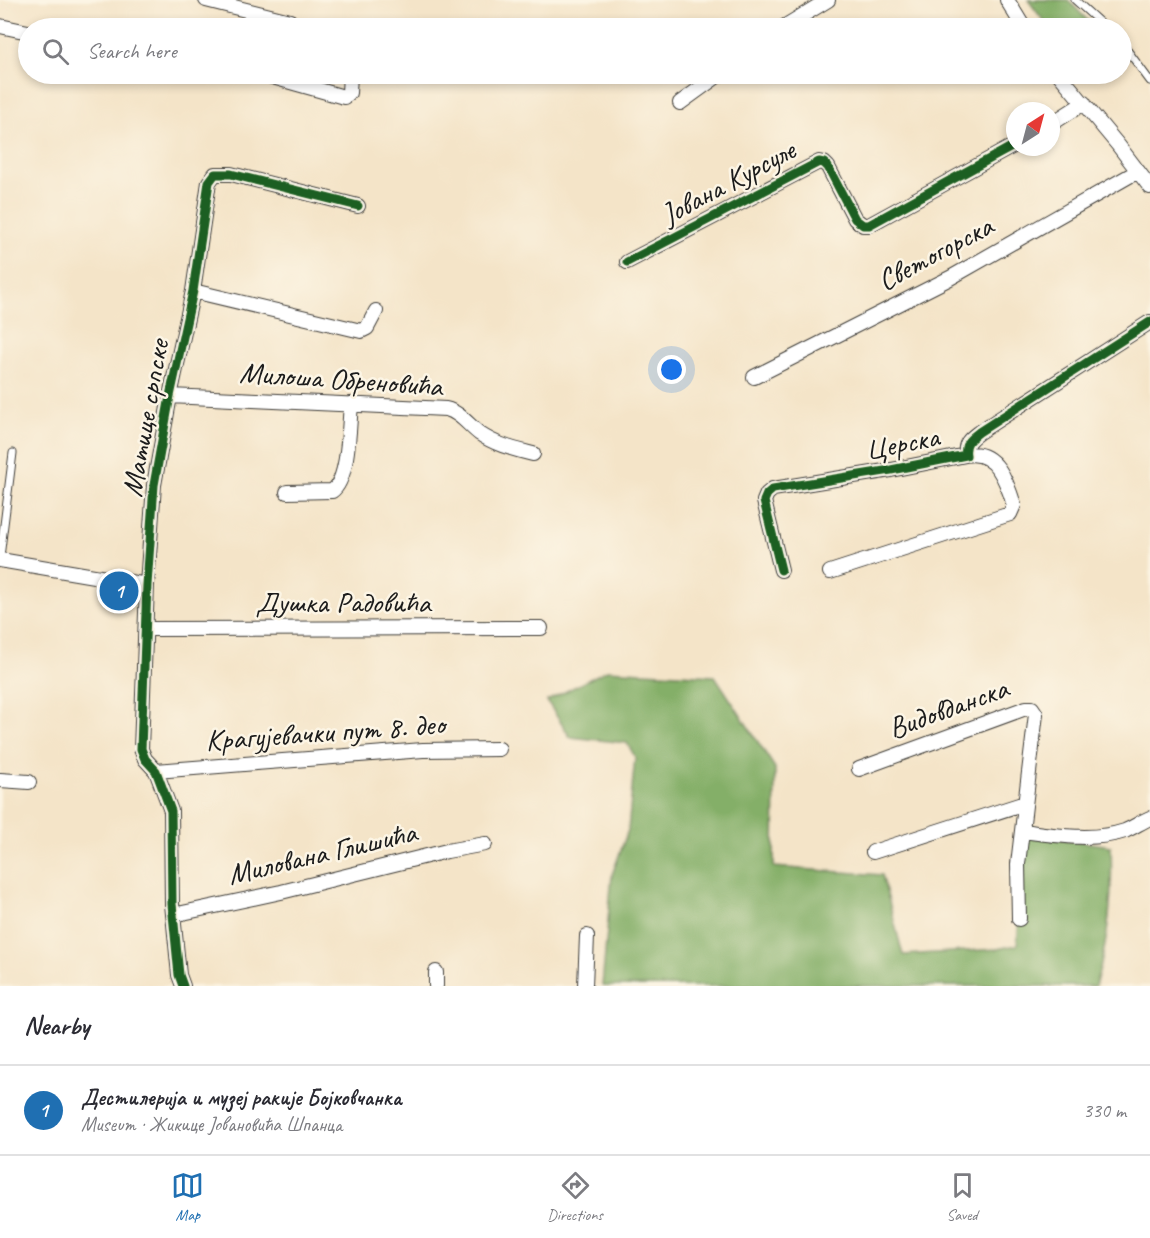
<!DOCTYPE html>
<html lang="en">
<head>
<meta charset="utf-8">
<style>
  body { margin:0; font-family:Caveat,sans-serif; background:#f2f2f3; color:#2b2b33 }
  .compass { position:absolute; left:1006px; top:102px; width:54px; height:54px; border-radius:50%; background:#fff; box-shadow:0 3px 9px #0003; rotate:36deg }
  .you { position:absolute; left:672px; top:370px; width:21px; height:21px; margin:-15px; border:4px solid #fff; border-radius:50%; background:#1a73e8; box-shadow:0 0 0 9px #1a73e833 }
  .badge { display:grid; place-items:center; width:39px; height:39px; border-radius:50%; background:#1f6fb2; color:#fff; font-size:20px; font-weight:700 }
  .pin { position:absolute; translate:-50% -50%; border:3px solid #fff; box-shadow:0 2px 6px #0006 }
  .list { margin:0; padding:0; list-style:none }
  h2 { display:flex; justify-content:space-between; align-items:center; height:78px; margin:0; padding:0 24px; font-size:26px }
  h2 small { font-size:20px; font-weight:400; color:#7c7c81 }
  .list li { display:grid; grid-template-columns:39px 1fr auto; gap:18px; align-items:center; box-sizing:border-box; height:90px; padding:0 24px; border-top:2px solid #e1e1e2 }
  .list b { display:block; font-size:22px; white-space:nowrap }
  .list p { margin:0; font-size:20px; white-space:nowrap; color:#7c7c81 }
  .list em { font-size:20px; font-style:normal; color:#7c7c81 }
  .icon { flex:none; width:33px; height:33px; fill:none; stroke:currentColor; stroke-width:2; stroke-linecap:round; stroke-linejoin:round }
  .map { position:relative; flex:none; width:1150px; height:986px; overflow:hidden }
  .search { position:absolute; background:#fff; box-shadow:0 3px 9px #0003; left:18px; right:18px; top:18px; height:66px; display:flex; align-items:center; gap:15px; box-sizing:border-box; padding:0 21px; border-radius:33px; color:#7c7c81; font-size:22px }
  .sheet { height:168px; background:#fff }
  nav { display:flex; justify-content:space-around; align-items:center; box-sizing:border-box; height:84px; border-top:2px solid #e1e1e2; background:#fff; font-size:16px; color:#7c7c81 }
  nav a { display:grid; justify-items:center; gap:3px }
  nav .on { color:#1f6fb2 }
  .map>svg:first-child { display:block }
  .forest { fill:#84af67; stroke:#506642; stroke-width:1.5 }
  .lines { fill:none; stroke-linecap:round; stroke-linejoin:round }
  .service-casing { stroke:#3c3a36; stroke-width:9 }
  .minor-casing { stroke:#3c3a36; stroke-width:16 }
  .service { stroke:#fff; stroke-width:7 }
  .minor { stroke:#fff; stroke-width:14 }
  .cycleway-casing { stroke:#fcf5e5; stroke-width:13 }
  .cycleway { stroke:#1b5e20; stroke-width:9 }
  .labels { text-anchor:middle; stroke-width:5; stroke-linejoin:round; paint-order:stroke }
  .street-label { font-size:30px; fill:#1c1c1c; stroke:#fcf5e5 }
</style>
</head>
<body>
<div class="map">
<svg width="1150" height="986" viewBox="0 0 1150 986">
  <rect width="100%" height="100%" fill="#fcf5e5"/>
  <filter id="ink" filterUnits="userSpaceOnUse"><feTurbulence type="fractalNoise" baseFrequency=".0167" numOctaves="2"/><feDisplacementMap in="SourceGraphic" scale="12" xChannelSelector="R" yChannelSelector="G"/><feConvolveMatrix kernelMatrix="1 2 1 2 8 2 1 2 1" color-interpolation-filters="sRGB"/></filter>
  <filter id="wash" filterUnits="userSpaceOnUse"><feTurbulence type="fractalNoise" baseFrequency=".008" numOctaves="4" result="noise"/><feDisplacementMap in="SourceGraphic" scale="24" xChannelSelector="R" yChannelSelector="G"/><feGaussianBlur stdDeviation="1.35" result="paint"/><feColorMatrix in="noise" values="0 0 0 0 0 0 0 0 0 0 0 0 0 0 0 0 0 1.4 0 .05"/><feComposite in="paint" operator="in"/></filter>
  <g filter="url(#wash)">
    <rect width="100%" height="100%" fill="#f4e4c8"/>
    <!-- forest -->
    <path class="forest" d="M1028,0H1068L1095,28H1049Z
      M607,670L715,676L775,768L774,867L882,875L903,955L997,949L1017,945L1025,834L1111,846C1113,894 1109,941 1095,986H602L612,875L628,830L635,757L627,743L570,737L547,701Z"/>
  </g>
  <g filter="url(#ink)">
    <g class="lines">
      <defs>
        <path id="service" d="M1075,0L1106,28
          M1122,43L1150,81
          M0,557L13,453"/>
        <path id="minor" d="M206,0L290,21
          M1007,0L1024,28
          M0,26L28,32
          M782,28L828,0
          M262,74L344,97L349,93L350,74
          M1059,74L1118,145L1150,187
          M680,103L720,74
          M1051,124L1084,103
          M627,262L819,162L824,163L828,167L855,219L863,225H869L1015,145
          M193,291L361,331L367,328L376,311
          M754,377L950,278L1138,171
          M170,396L446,409C460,412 469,426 480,434C496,445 514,449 533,454
          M287,492L332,491C349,480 349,424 351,404
          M0,560L147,585
          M781,570L764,501L767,494L773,489L891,470L966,455C964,443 970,439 979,432L1150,322
          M830,572L1010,514L1014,505C1007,482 996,449 966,455
          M146,629L541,628
          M859,769L1026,708H1032L1036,714L1018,864L1019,919
          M156,771L423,750L499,749
          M0,780L29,782
          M1022,831C1055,835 1092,842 1125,831C1134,827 1141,822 1150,818
          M873,852L1025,803
          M173,915L281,892L447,851L485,844
          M436,972V986
          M183,986L179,975L172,904L171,811L156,771L145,759L141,749L147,585L154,485L170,396L193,291L209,182L215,174H231L358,206
          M585,986L587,936"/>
      </defs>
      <!-- service casing -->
      <use href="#service" class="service-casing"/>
      <!-- minor casing -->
      <use href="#minor" class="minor-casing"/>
      <!-- service -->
      <use href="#service" class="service"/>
      <!-- minor -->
      <use href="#minor" class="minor"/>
      <defs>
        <path id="cycleway" d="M627,262L819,162L824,163L828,167L855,219L863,225H869L1015,145
          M781,570L764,501L767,494L773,489L891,470L966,455C964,443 970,439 979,432L1150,322
          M183,986L179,975L172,904L171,811L156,771L145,759L141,749L147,585L154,485L170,396L193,291L209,182L215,174H231L358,206"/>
      </defs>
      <!-- cycleway casing -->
      <use href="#cycleway" class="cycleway-casing"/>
      <!-- cycleway -->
      <use href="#cycleway" class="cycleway"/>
    </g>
  </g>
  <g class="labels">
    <!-- street labels -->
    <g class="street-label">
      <text transform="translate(728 182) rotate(-28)" y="10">Јована Курсуле</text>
      <text transform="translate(935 253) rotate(-28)" y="10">Светогорска</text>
      <text transform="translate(341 379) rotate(4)" y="10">Милоша Обреновића</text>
      <text transform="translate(145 418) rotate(-80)" y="10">Матице српске</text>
      <text transform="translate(902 443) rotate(-11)" y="10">Церска</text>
      <text x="343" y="612">Душка Радовића</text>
      <text transform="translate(948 708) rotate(-20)" y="10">Видовданска</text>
      <text transform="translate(325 732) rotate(-4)" y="10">Крагујевачки пут 8. део</text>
      <text transform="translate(322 853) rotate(-13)" y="10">Милована Глишића</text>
    </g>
  </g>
</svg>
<svg class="compass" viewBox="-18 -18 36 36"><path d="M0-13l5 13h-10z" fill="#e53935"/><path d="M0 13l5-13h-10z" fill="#7c7c81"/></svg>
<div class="you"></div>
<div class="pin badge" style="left:119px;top:591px">1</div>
<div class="search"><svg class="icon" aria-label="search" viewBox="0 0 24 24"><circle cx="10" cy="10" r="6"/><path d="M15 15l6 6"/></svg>Search here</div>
</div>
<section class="sheet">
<h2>Nearby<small></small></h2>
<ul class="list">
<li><span class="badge">1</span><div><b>Дестилерија и музеј ракије Бојковчанка</b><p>Museum · Жикице Јовановића Шпанца</p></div><em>330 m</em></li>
</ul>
</section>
<nav>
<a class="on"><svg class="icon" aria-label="map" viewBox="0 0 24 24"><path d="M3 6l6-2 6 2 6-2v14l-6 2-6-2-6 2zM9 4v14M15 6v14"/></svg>Map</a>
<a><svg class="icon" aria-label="directions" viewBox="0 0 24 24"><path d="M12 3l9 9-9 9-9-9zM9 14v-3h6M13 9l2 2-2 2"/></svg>Directions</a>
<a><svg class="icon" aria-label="saved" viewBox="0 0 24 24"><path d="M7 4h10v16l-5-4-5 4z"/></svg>Saved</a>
</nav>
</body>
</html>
